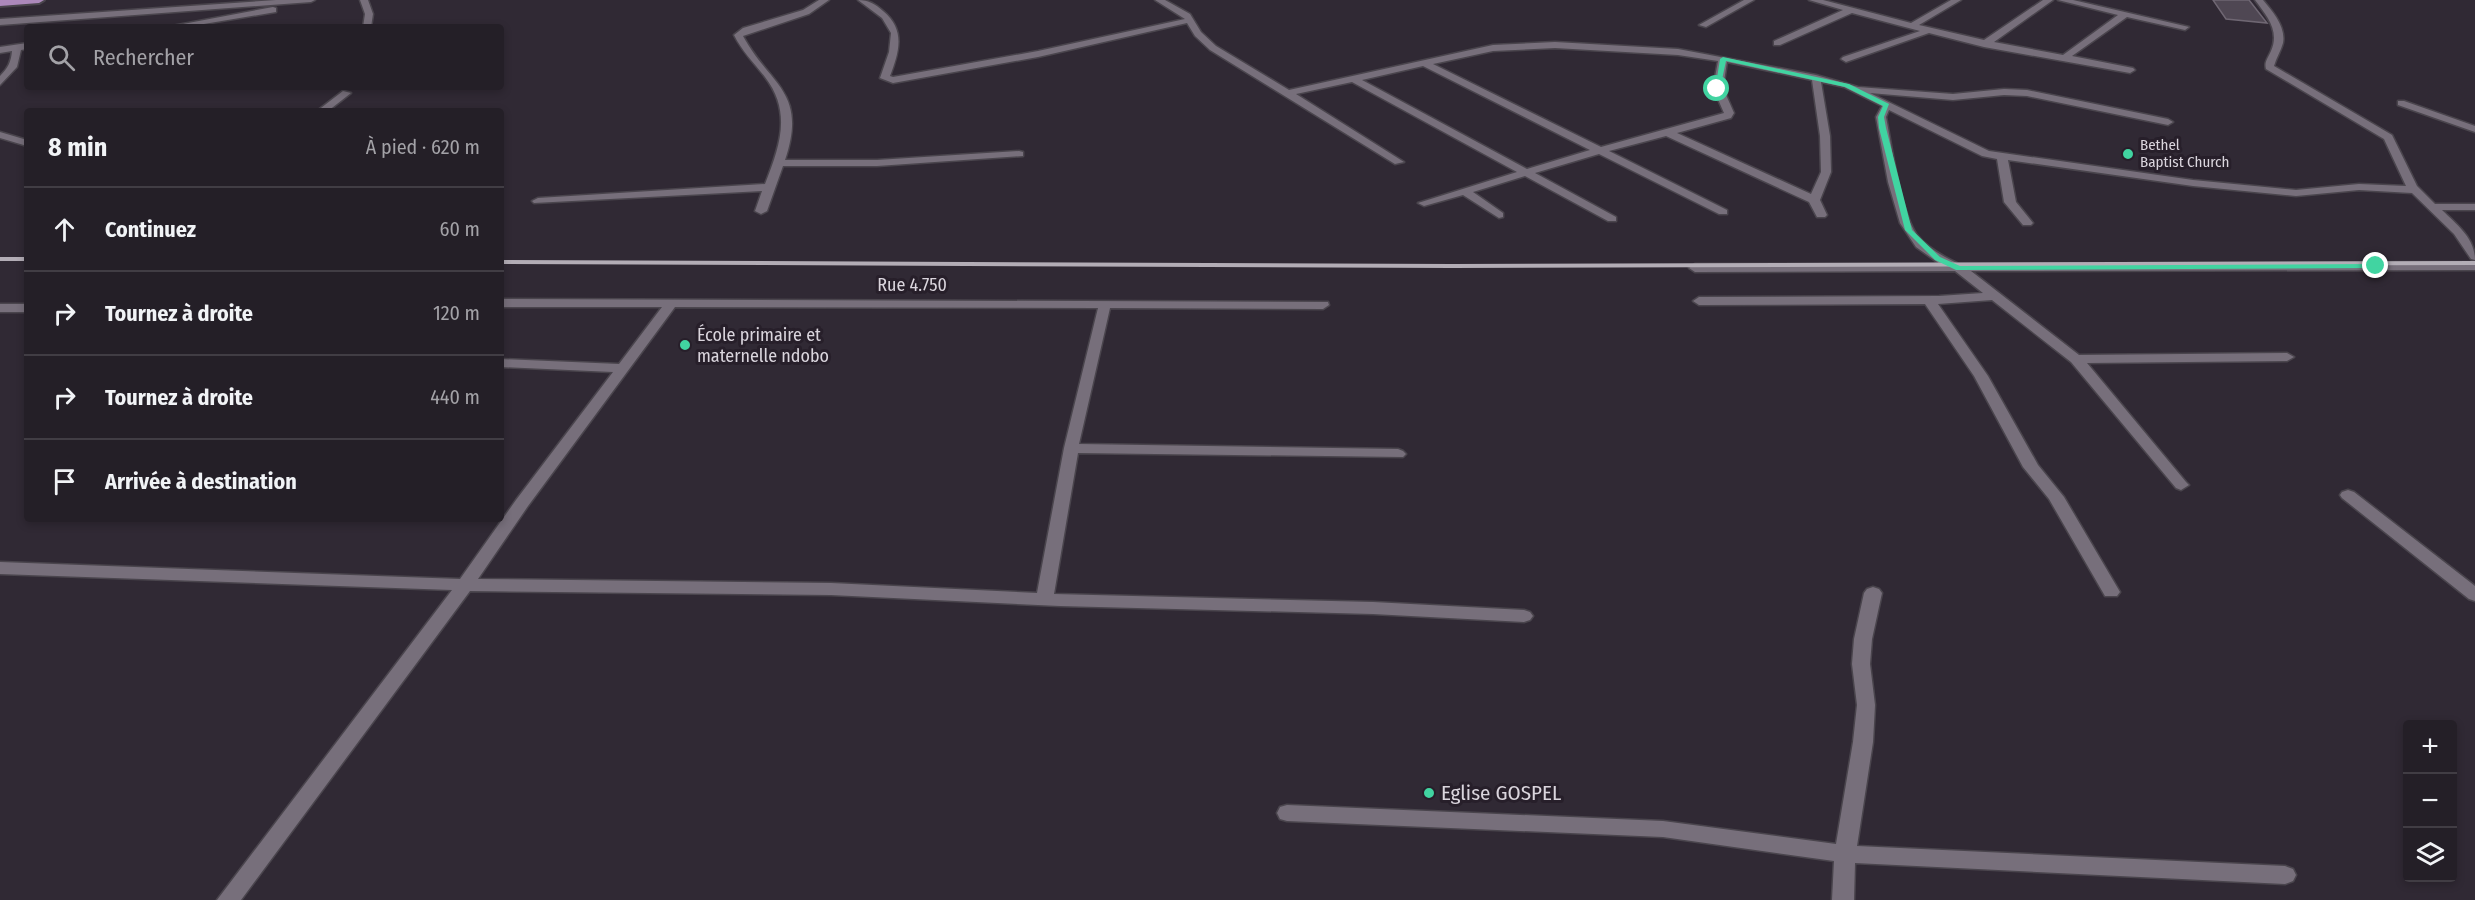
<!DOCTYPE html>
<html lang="fr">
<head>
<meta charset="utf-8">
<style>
  body { margin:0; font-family:"Fira Sans Condensed",sans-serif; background:#2c272f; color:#f1f3f6 }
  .controls { position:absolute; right:18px; bottom:18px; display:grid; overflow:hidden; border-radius:6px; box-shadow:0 3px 9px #0003 }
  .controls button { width:54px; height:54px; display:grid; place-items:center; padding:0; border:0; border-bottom:2px solid #413d44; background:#241f27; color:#f1f3f6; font:30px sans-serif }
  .stop { position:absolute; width:18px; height:18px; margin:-14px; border:4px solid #41d4a1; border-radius:50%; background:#fff }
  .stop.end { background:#41d4a1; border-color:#fff; box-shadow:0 2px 6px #0008 }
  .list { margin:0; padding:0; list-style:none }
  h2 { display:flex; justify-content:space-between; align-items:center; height:78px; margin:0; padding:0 24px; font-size:26px }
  h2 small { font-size:20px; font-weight:400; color:#a3a2a7 }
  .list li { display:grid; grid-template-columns:39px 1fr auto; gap:18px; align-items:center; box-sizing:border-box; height:84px; padding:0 24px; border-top:2px solid #413d44 }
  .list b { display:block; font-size:22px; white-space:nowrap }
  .list em { font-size:20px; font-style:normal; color:#a3a2a7 }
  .icon { flex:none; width:33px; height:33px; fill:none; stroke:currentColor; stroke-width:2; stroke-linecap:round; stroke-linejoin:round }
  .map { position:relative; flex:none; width:2475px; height:900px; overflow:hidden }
  .search { position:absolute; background:#241f27; box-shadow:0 3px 9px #0003; left:24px; top:24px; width:480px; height:66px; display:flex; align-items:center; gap:15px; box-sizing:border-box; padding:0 21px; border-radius:6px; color:#a3a2a7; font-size:22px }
  .panel { position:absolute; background:#241f27; box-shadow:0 3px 9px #0003; left:24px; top:108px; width:480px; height:414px; border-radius:6px }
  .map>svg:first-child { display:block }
  .building { fill:#4f4753; stroke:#6f6773; stroke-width:1.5 }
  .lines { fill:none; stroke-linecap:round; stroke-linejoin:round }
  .minor-casing { stroke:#4a454d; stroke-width:3 }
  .trunk-casing { stroke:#4a454d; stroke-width:4 }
  .minor { fill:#776f7b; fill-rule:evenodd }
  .trunk { fill:#ac88bb; fill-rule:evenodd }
  .rail { stroke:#b3adb6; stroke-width:4 }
  .route { fill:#41d4a1 }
  .poi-dot { fill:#41d4a1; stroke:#271f2a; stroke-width:2 }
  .labels { text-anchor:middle; stroke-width:6; stroke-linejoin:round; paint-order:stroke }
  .far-poi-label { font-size:15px; fill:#dad5dd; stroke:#271f2a; text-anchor:start }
  .street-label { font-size:18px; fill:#dad5dd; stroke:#271f2a }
  .poi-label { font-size:18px; fill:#dad5dd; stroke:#271f2a; text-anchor:start }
  .near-poi-label { font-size:21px; fill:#dad5dd; stroke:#271f2a; text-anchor:start }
</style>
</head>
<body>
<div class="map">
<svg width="2475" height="900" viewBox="0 0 2475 900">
  <rect width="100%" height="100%" fill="#302934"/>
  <!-- building -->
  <path class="building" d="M2213,0H2249L2267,23L2226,19Z"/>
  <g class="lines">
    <defs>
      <path id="minor" d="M276,0H315L311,2L0,25V19Z
        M360,0H368L373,14L371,27H363L365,14Z
        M819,0H829L809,14L743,36C770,86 808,91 785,160H877L1019,151L1023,152V156L877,166H783L767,211L761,214L755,211L762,191L534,203L532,201L538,198L765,184C780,146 792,112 765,77C754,63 742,51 734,35L743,28L803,10Z
        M858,0C869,0 875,4 883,11C906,30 899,52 890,76L893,77L1038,51L1185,19L1155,0H1165L1190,14L1201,32L1216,46L1289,90L1493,45L1555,42L1678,49L1816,75L1858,87L1953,94L2004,89L2027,90L2168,119L2173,122L2168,125L2027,96L2004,95L1953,100L1870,93L1989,151L2193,180L2296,190L2359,184L2406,186L2384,139L2266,69C2264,62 2268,58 2271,51C2280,31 2267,16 2255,0H2263C2273,12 2286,27 2283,43C2281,51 2276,58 2274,66L2392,135L2417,186L2435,204H2475V210H2442C2457,225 2475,238 2475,260L2471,259L2454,234L2412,193L2359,190L2296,196L2193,186L2008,160L2016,202L2033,223L2031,225H2023L2004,202L1997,159L1982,156L1889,110L1886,117C1892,147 1900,211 1917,235C1927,248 1944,257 1959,264L2475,262V270L1971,271L2079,355L2287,353L2294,357L2287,361L2087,363L2186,482L2189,485L2181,490L2176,488L2071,362L1992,300L1938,304L1988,376L2038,465L2064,497L2120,592L2117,596H2105L2049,499L2023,467L1974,376L1925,304L1699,305L1693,301L1699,297L1939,296L1983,293L1955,271L1695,272L1689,268L1695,264H1940L1916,247L1900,223L1888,182L1876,117L1882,106L1844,87L1821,82L1830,136L1831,172L1820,200L1827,215L1825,217H1817L1809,202L1666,136L1609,151L1727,210V214H1719L1599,154L1535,173L1616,217V221H1608L1525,176L1473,192L1503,213V217L1499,218L1463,195L1424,206L1418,203L1517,172L1352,82L1296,94L1404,162L1395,164L1210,50L1195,36L1187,23L1038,57L893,83L880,78L889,52L891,33L882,18ZM1555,48L1678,55L1718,61L1713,88L1724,113L1601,147L1433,64L1493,51ZM1727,62L1812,80L1820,136L1821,172L1811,194L1677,133L1731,118L1734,113L1723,88ZM1423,66L1590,150L1527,169L1362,80Z
        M1744,0H1754L1706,27L1699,25Z
        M1809,0H1823L1911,23L1951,0H1961L1919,25L1984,40L2043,0H2053L1994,42L2063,55L2118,15L2058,0H2073L2189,27L2185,30L2127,17L2072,56L2133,68L2135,70L2130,73L1984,47L1929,33L1846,62L1841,59L1843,57L1920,31L1852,13L1780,45H1774V41L1843,10Z
        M273,7L276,8V12L186,27H167Z
        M27,43V49L21,50L17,67L0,85V76C8,68 11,62 12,51L0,53V47Z
        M343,91L351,93L328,111H317Z
        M2398,101H2404L2475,126V132L2398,105Z
        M0,132L27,140V146L0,138Z
        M501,299L1328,302L1329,305L1323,309L1110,308L1079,444L1398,449L1403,451L1406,454L1403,457L1078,453L1054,594L1373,602L1524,610L1530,612L1533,616L1530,620L1524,622L1373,614L1060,606L831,595L470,591L241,900H217L452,590L0,574V562L460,579L516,500L613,372L501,367V359L619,364L662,307H501ZM675,307L1098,308L1064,448L1037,593L831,583L478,579L528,506Z
        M0,304H27V312H0Z
        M2348,490L2354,492L2475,586V601L2469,599L2342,498L2340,495L2342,492Z
        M1873,587L1879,589L1882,593L1872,639L1870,664L1875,705L1873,742L1857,846L2285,866L2293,869L2296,875L2293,881L2285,884L1855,863L1854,900H1832L1834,861L1663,837L1287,821L1280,819L1277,813L1280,807L1287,805L1663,821L1836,844L1853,742L1857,705L1852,664L1854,639L1864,593L1867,589Z"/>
      <path id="trunk" d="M0,0H44L39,3L0,6Z"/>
    </defs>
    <!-- minor casing -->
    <use href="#minor" class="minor-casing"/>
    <!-- trunk casing -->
    <use href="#trunk" class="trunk-casing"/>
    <!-- minor -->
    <use href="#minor" class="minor"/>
    <!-- trunk -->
    <use href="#trunk" class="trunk"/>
    <!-- rail -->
    <path class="rail" d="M0,259H27
      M501,262L1452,266L2475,263"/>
  </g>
  <!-- route -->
  <path class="route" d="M1723,57L1849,84L1889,104L1884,117L1886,128L1912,230L1940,257L1960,266L2376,264L2380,266L2376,268L1956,270L1935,260L1905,230L1879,128L1878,117L1883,106L1845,87L1726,61L1720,89L1715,90L1720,59Z"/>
  <!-- markers -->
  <g class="poi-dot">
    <circle cx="2128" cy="154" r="6"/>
    <circle cx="685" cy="345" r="6"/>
    <circle cx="1429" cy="793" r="6"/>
  </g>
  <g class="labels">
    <!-- far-poi labels -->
    <g class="far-poi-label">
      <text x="2140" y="150">Bethel<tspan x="2140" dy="17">Baptist Church</tspan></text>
    </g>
    <!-- street labels -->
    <g class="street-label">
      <text x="912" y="291">Rue 4.750</text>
    </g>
    <!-- poi labels -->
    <g class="poi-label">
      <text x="697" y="341">École primaire et<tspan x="697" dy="21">maternelle ndobo</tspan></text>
    </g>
    <!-- near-poi labels -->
    <g class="near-poi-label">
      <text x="1441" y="800">Eglise GOSPEL</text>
    </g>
  </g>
</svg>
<div class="controls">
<button>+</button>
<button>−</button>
<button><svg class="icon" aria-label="layers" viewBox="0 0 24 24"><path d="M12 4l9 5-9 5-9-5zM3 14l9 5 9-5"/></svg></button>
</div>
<div class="stop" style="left:1717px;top:89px"></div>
<div class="stop end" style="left:2376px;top:266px"></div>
<div class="search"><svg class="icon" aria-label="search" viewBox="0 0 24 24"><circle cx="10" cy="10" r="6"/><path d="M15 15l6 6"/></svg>Rechercher</div>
<section class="panel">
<h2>8 min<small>À pied · 620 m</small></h2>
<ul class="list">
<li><svg class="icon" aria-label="ahead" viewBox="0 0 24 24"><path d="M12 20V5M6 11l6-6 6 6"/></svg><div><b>Continuez</b></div><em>60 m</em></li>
<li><svg class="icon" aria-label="right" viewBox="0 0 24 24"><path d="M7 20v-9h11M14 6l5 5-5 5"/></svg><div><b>Tournez à droite</b></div><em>120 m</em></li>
<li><svg class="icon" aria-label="right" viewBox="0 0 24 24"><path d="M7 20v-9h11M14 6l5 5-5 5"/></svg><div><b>Tournez à droite</b></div><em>440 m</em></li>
<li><svg class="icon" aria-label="arrive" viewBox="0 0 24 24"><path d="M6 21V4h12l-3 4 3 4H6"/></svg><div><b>Arrivée à destination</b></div></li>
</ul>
</section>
</div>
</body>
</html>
